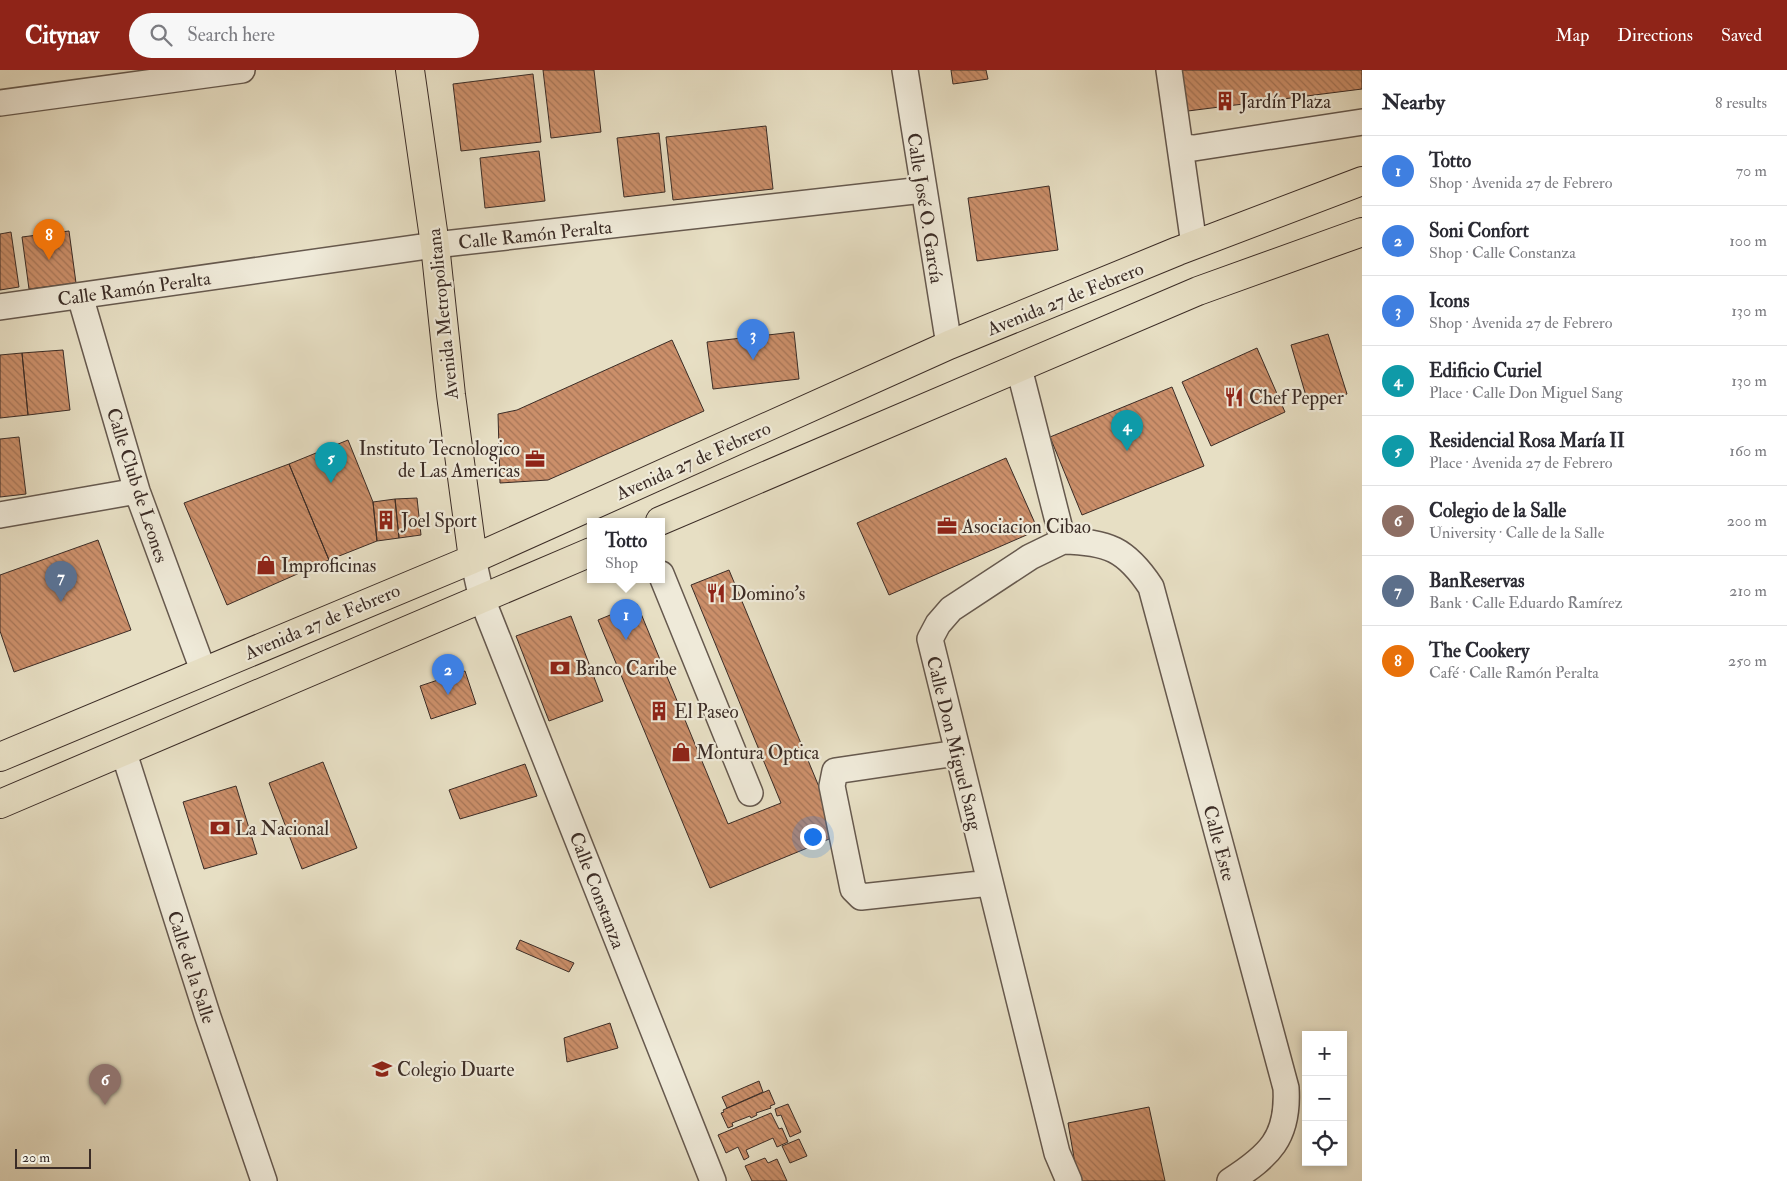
<!DOCTYPE html>
<html lang="en">
<head>
<meta charset="utf-8">
<style>
  body { margin:0; font-family:"IM FELL Double Pica",serif; background:#f7f7f7; color:#2b2b33 }
  .controls { position:absolute; right:15px; bottom:15px; display:grid; overflow:hidden; border-radius:0px; box-shadow:0 2px 8px #0003 }
  .controls button { width:45px; height:45px; display:grid; place-items:center; padding:0; border:0; border-bottom:1px solid #e1e1e2; background:#fff; color:#2b2b33; font:25px sans-serif }
  .scale { position:absolute; left:15px; bottom:12px; width:76px; box-sizing:border-box; padding-left:5px; border:2px solid #3b2c26; border-top:0; font-size:14px; line-height:18px; white-space:nowrap; color:#3b2c26; -webkit-text-stroke:4px #efead9; paint-order:stroke }
  .you { position:absolute; left:812px; top:766px; width:18px; height:18px; margin:-12px; border:4px solid #fff; border-radius:50%; background:#1a73e8; box-shadow:0 0 0 8px #1a73e833 }
  .badge { display:grid; place-items:center; width:32px; height:32px; border-radius:50%; background:#8f2418; color:#fff; font-size:16px; font-weight:700 }
  .pin { position:absolute; translate:-50% -41px; filter:drop-shadow(0 1px 2px #0008) }
  .pin::after { content:''; position:absolute; top:26px; width:18px; height:15px; background:inherit; clip-path:polygon(0 0,100% 0,50% 100%) }
  .popup { position:absolute; left:587px; top:448px; width:78px; height:65px; box-sizing:border-box; display:grid; place-content:center; border-radius:0px; background:#fff; filter:drop-shadow(0 1px 4px #0005); font-size:16px; white-space:nowrap; color:#7c7c81 }
  .popup b { font-size:19px; color:#2b2b33 }
  .popup::after { content:''; position:absolute; left:50%; top:100%; margin-left:-10px; border:10px solid transparent; border-top-color:#fff }
  .list { margin:0; padding:0; list-style:none }
  h2 { display:flex; justify-content:space-between; align-items:center; height:65px; margin:0; padding:0 20px; font-size:21px }
  h2 small { font-size:16px; font-weight:400; color:#7c7c81 }
  .list li { display:grid; grid-template-columns:32px 1fr auto; gap:15px; align-items:center; box-sizing:border-box; height:70px; padding:0 20px; border-top:1px solid #e1e1e2 }
  .list b { display:block; font-size:19px; white-space:nowrap }
  .list p { margin:0; font-size:16px; white-space:nowrap; color:#7c7c81 }
  .list em { font-size:16px; font-style:normal; color:#7c7c81 }
  .icon { flex:none; width:28px; height:28px; fill:none; stroke:currentColor; stroke-width:2; stroke-linecap:round; stroke-linejoin:round }
  .map { position:relative; flex:none; width:1362px; height:1111px; overflow:hidden }
  header { display:flex; align-items:center; gap:30px; box-sizing:border-box; height:70px; padding:0 25px; background:#8f2418; color:#fff }
  header strong { font-size:24px }
  nav { display:flex; gap:28px; margin-inline-start:auto; font-size:18px }
  .search { width:350px; height:45px; background:#f7f7f7; display:flex; align-items:center; gap:12px; box-sizing:border-box; padding:0 18px; border-radius:28px; color:#7c7c81; font-size:19px }
  main { display:flex }
  aside { flex:1; background:#fff }
  .map>svg:first-child { display:block }
  .building { fill:url(#building-back-hatch); stroke:#3b2c26 }
  .lines { fill:none; stroke-linecap:round; stroke-linejoin:round }
  .minor-casing { stroke:#66594e; stroke-width:28 }
  .major-casing { stroke:#3b2c26; stroke-width:30 }
  .minor { stroke:#efead9; stroke-width:25 }
  .major { stroke:#e7dfc4; stroke-width:28 }
  .labels { text-anchor:middle; stroke-width:4.5; stroke-linejoin:round; paint-order:stroke }
  .poi-label { font-size:19px; fill:#3b2c26; stroke:#efead9; text-anchor:start }
  .street-label { font-size:19px; fill:#3b2c26; stroke:#efead9 }
</style>
</head>
<body>
<header>
<strong>Citynav</strong>
<div class="search"><svg class="icon" aria-label="search" viewBox="0 0 24 24"><circle cx="10" cy="10" r="6"/><path d="M15 15l6 6"/></svg>Search here</div>
<nav><a>Map</a><a>Directions</a><a>Saved</a></nav>
</header>
<main>
<div class="map">
<svg width="1362" height="1111" viewBox="0 0 1362 1111">
  <defs>
    <pattern id="building-back-hatch" width="6" height="6" patternUnits="userSpaceOnUse" patternTransform="scale(1.25)"><rect width="6" height="6" fill="#cb8f6a"/><path d="M-1 5l2 2M0 0l6 6M5-1l2 2" fill="none" stroke="#a67557"/></pattern>
  </defs>
  <rect width="100%" height="100%" fill="#e7dfc4"/>
  <filter id="stains"><feTurbulence type="fractalNoise" baseFrequency=".004" numOctaves="4"/><feColorMatrix values="0 0 0 0 .2 0 0 0 0 .09 0 0 0 0 .02 0 0 0 .5 -.17"/></filter>
  <radialGradient id="worn" r=".72"><stop offset=".6" stop-color="#630" stop-opacity="0"/><stop offset="1" stop-color="#630" stop-opacity=".3"/></radialGradient>
  <!-- building -->
  <path class="building" d="M543,0H594L601,62L551,68Z
    M951,0H986L988,9L953,14Z
    M1174,0H1362V19L1180,42Z
    M533,4L541,72L461,81L453,14Z
    M766,56L773,119L673,130L666,67Z
    M659,63L665,122L624,127L617,68Z
    M539,81L545,131L485,138L480,88Z
    M1049,116L1058,180L977,191L968,128Z
    M69,161L76,213L29,219L22,167Z
    M11,162L19,217L0,220V164Z
    M794,262L799,309L713,319L707,272Z
    M1328,264L1347,324L1309,336L1291,275Z
    M672,270L704,341L548,410L500,413L498,344L517,340Z
    M1257,278L1285,342L1211,376L1182,312Z
    M63,280L70,340L28,345L22,283Z
    M22,283L28,345L0,348V285Z
    M1172,317L1204,396L1082,445L1050,367Z
    M19,367L26,424L0,427V369Z
    M348,370L373,432L377,471L329,490L289,394Z
    M1006,388L1038,460L889,525L857,453Z
    M289,394L329,490L227,535L184,433Z
    M417,428L421,465L399,468L395,429Z
    M395,429L399,468L377,471L373,432Z
    M98,470L131,560L14,602L0,561V505Z
    M729,500L839,765L710,818L598,550L637,534L728,754L781,733L691,515Z
    M571,546L603,631L549,651L516,566Z
    M465,601L476,634L431,649L420,616Z
    M323,692L357,778L302,799L269,713Z
    M525,694L537,726L460,749L449,720Z
    M236,716L257,784L204,799L183,732Z
    M520,870L574,893L569,902L516,879Z
    M610,953L618,978L567,992L564,968Z
    M759,1011L763,1022L727,1038L722,1027Z
    M769,1020L775,1034L770,1036L771,1038L756,1043L757,1045L751,1048L750,1046L732,1053L733,1056L728,1058L721,1043L724,1042L723,1040Z
    M788,1034L801,1062L790,1067L781,1045L777,1046L775,1039Z
    M1149,1037L1165,1111H1078L1068,1053Z
    M771,1043L779,1059L782,1058L788,1072L777,1077L773,1068L746,1080L749,1087L744,1090L738,1077L726,1083L718,1065Z
    M799,1069L807,1086L790,1093L782,1076Z
    M765,1088L768,1093L777,1089L787,1111H752L745,1096Z"/>
  <g class="lines">
    <defs>
      <path id="minor" d="M905,0L949,275
        M1169,0L1180,77L1194,78L1362,52
        M0,33L242,0
        M1180,77L1194,175
        M80,226L137,421L203,600
        M0,237L435,175L923,120
        M1019,298L1063,471L1030,487L951,539L938,554L930,569L1057,1083L1069,1111
        M0,445L137,421
        M1063,471C1108,472 1126,479 1151,517L1286,1018C1289,1068 1269,1086 1230,1111
        M473,489L482,529L713,1111
        M661,504L750,723
        M124,683L208,947L264,1111
        M957,683L835,701L832,716L853,819L861,827L990,813"/>
      <path id="major" d="M410,0L435,175L451,325L473,489
        M660,451L1198,221L1362,162
        M0,687L473,489L949,275L1178,181L1362,111
        M0,734L591,482"/>
    </defs>
    <!-- minor casing -->
    <use href="#minor" class="minor-casing"/>
    <!-- major casing -->
    <use href="#major" class="major-casing"/>
    <!-- minor -->
    <use href="#minor" class="minor"/>
    <!-- major -->
    <use href="#major" class="major"/>
  </g>
  <!-- icons -->
  <defs>
    <symbol id="building-bare" viewBox="-9 -9 18 18"><path d="M-4-6H4V6H1V3H-1V6H-4ZM-2.5-4.3h1.7v1.8h-1.7ZM.8-4.3h1.7v1.8H.8ZM-2.5-1h1.7V.8h-1.7ZM.8-1h1.7V.8H.8Z" fill="#8f2418" stroke="#efead9" stroke-width="2.5" paint-order="stroke"/></symbol>
    <symbol id="restaurant-bare" viewBox="-9 -9 18 18"><path d="M-5-6h1v4h1v-4h1v4h1v-4h1v5L-1.5 .5V6h-2V.5L-5-1ZM5-6V6H3V1.5H1.5Q1.5-4 5-6Z" fill="#8f2418" stroke="#efead9" stroke-width="2.5" paint-order="stroke"/></symbol>
    <symbol id="office-bare" viewBox="-9 -9 18 18"><path d="M-6-3h4V-5.5h4V-3h4V5H-6ZM-1-4.5V-3h2v-1.5ZM-6 0V1H6V0Z" fill="#8f2418" stroke="#efead9" stroke-width="2.5" paint-order="stroke"/></symbol>
    <symbol id="shop-bare" viewBox="-9 -9 18 18"><path d="M-5-2.5h2.3a2.7 3.5 0 0 1 5.4 0H5L5.5 6h-11ZM-1.5-2.5h3a1.5 2.3 0 0 0-3 0Z" fill="#8f2418" stroke="#efead9" stroke-width="2.5" paint-order="stroke"/></symbol>
    <symbol id="bank-bare" viewBox="-9 -9 18 18"><path d="M-6-4H6V4H-6ZM0-2.3a2.3 2.3 0 1 0 0 4.6a2.3 2.3 0 1 0 0-4.6Z" fill="#8f2418" stroke="#efead9" stroke-width="2.5" paint-order="stroke"/></symbol>
    <symbol id="university-bare" viewBox="-9 -9 18 18"><path d="M0-5L7-2L0 1L-7-2ZM-4 1L0 2.5L4 1V4Q0 6-4 4Z" fill="#8f2418" stroke="#efead9" stroke-width="2.5" paint-order="stroke"/></symbol>
  </defs>
  <g fill-rule="evenodd">
    <use href="#building-bare" x="1211" y="17" width="28" height="28"/>
    <use href="#restaurant-bare" x="1220" y="313" width="28" height="28"/>
    <use href="#office-bare" x="521" y="375" width="28" height="28"/>
    <use href="#building-bare" x="372" y="436" width="28" height="28"/>
    <use href="#office-bare" x="933" y="442" width="28" height="28"/>
    <use href="#shop-bare" x="252" y="481" width="28" height="28"/>
    <use href="#restaurant-bare" x="702" y="509" width="28" height="28"/>
    <use href="#bank-bare" x="546" y="584" width="28" height="28"/>
    <use href="#building-bare" x="645" y="627" width="28" height="28"/>
    <use href="#shop-bare" x="667" y="668" width="28" height="28"/>
    <use href="#bank-bare" x="206" y="744" width="28" height="28"/>
    <use href="#university-bare" x="368" y="985" width="28" height="28"/>
  </g>
  <g class="labels">
    <!-- poi labels -->
    <g class="poi-label">
      <text x="1240" y="38">Jardín Plaza</text>
      <text x="1249" y="334">Chef Pepper</text>
      <text x="520" y="385" text-anchor="end">Instituto Tecnologico<tspan x="520" dy="22">de Las Americas</tspan></text>
      <text x="401" y="457">Joel Sport</text>
      <text x="962" y="463">Asociacion Cibao</text>
      <text x="281" y="502">Improficinas</text>
      <text x="731" y="530">Domino's</text>
      <text x="575" y="605">Banco Caribe</text>
      <text x="674" y="648">El Paseo</text>
      <text x="696" y="689">Montura Optica</text>
      <text x="235" y="765">La Nacional</text>
      <text x="397" y="1006">Colegio Duarte</text>
    </g>
    <!-- street labels -->
    <g class="street-label">
      <text transform="translate(926 138) rotate(81)" y="7">Calle José O. García</text>
      <text transform="translate(535 164) rotate(-6)" y="7">Calle Ramón Peralta</text>
      <text transform="translate(134 218) rotate(-8)" y="7">Calle Ramón Peralta</text>
      <text transform="translate(1065 228) rotate(-22)" y="7">Avenida 27 de Febrero</text>
      <text transform="translate(442 244) rotate(-96)" y="7">Avenida Metropolitana</text>
      <text transform="translate(693 390) rotate(-24)" y="7">Avenida 27 de Febrero</text>
      <text transform="translate(138 415) rotate(72)" y="7">Calle Club de Leones</text>
      <text transform="translate(322 551) rotate(-23)" y="7">Avenida 27 de Febrero</text>
      <text transform="translate(955 673) rotate(76)" y="7">Calle Don Miguel Sang</text>
      <text transform="translate(1220 773) rotate(75)" y="7">Calle Este</text>
      <text transform="translate(598 820) rotate(69)" y="7">Calle Constanza</text>
      <text transform="translate(192 897) rotate(72)" y="7">Calle de la Salle</text>
    </g>
  </g>
  <rect width="100%" height="100%" filter="url(#stains)"/>
  <rect width="100%" height="100%" fill="url(#worn)"/>
</svg>
<div class="controls">
<button>+</button>
<button>−</button>
<button><svg class="icon" aria-label="locate" viewBox="0 0 24 24"><circle cx="12" cy="12" r="6"/><path d="M12 2v4M12 18v4M2 12h4M18 12h4"/></svg></button>
</div>
<div class="scale">20 m</div>
<div class="you"></div>
<div class="pin badge" style="left:626px;top:570px;background:#3f7fe0">1</div>
<div class="popup"><b>Totto</b>Shop</div>
<div class="pin badge" style="left:448px;top:625px;background:#3f7fe0">2</div>
<div class="pin badge" style="left:753px;top:290px;background:#3f7fe0">3</div>
<div class="pin badge" style="left:1127px;top:381px;background:#0f9aa8">4</div>
<div class="pin badge" style="left:331px;top:413px;background:#0f9aa8">5</div>
<div class="pin badge" style="left:105px;top:1035px;background:#8d6e63">6</div>
<div class="pin badge" style="left:61px;top:532px;background:#5c6f8a">7</div>
<div class="pin badge" style="left:49px;top:190px;background:#e8710a">8</div>
</div>
<aside>
<h2>Nearby<small>8 results</small></h2>
<ul class="list">
<li><span class="badge" style="background:#3f7fe0">1</span><div><b>Totto</b><p>Shop · Avenida 27 de Febrero</p></div><em>70 m</em></li>
<li><span class="badge" style="background:#3f7fe0">2</span><div><b>Soni Confort</b><p>Shop · Calle Constanza</p></div><em>100 m</em></li>
<li><span class="badge" style="background:#3f7fe0">3</span><div><b>Icons</b><p>Shop · Avenida 27 de Febrero</p></div><em>130 m</em></li>
<li><span class="badge" style="background:#0f9aa8">4</span><div><b>Edificio Curiel</b><p>Place · Calle Don Miguel Sang</p></div><em>130 m</em></li>
<li><span class="badge" style="background:#0f9aa8">5</span><div><b>Residencial Rosa María II</b><p>Place · Avenida 27 de Febrero</p></div><em>160 m</em></li>
<li><span class="badge" style="background:#8d6e63">6</span><div><b>Colegio de la Salle</b><p>University · Calle de la Salle</p></div><em>200 m</em></li>
<li><span class="badge" style="background:#5c6f8a">7</span><div><b>BanReservas</b><p>Bank · Calle Eduardo Ramírez</p></div><em>210 m</em></li>
<li><span class="badge" style="background:#e8710a">8</span><div><b>The Cookery</b><p>Café · Calle Ramón Peralta</p></div><em>250 m</em></li>
</ul>
</aside>
</main>
</body>
</html>
